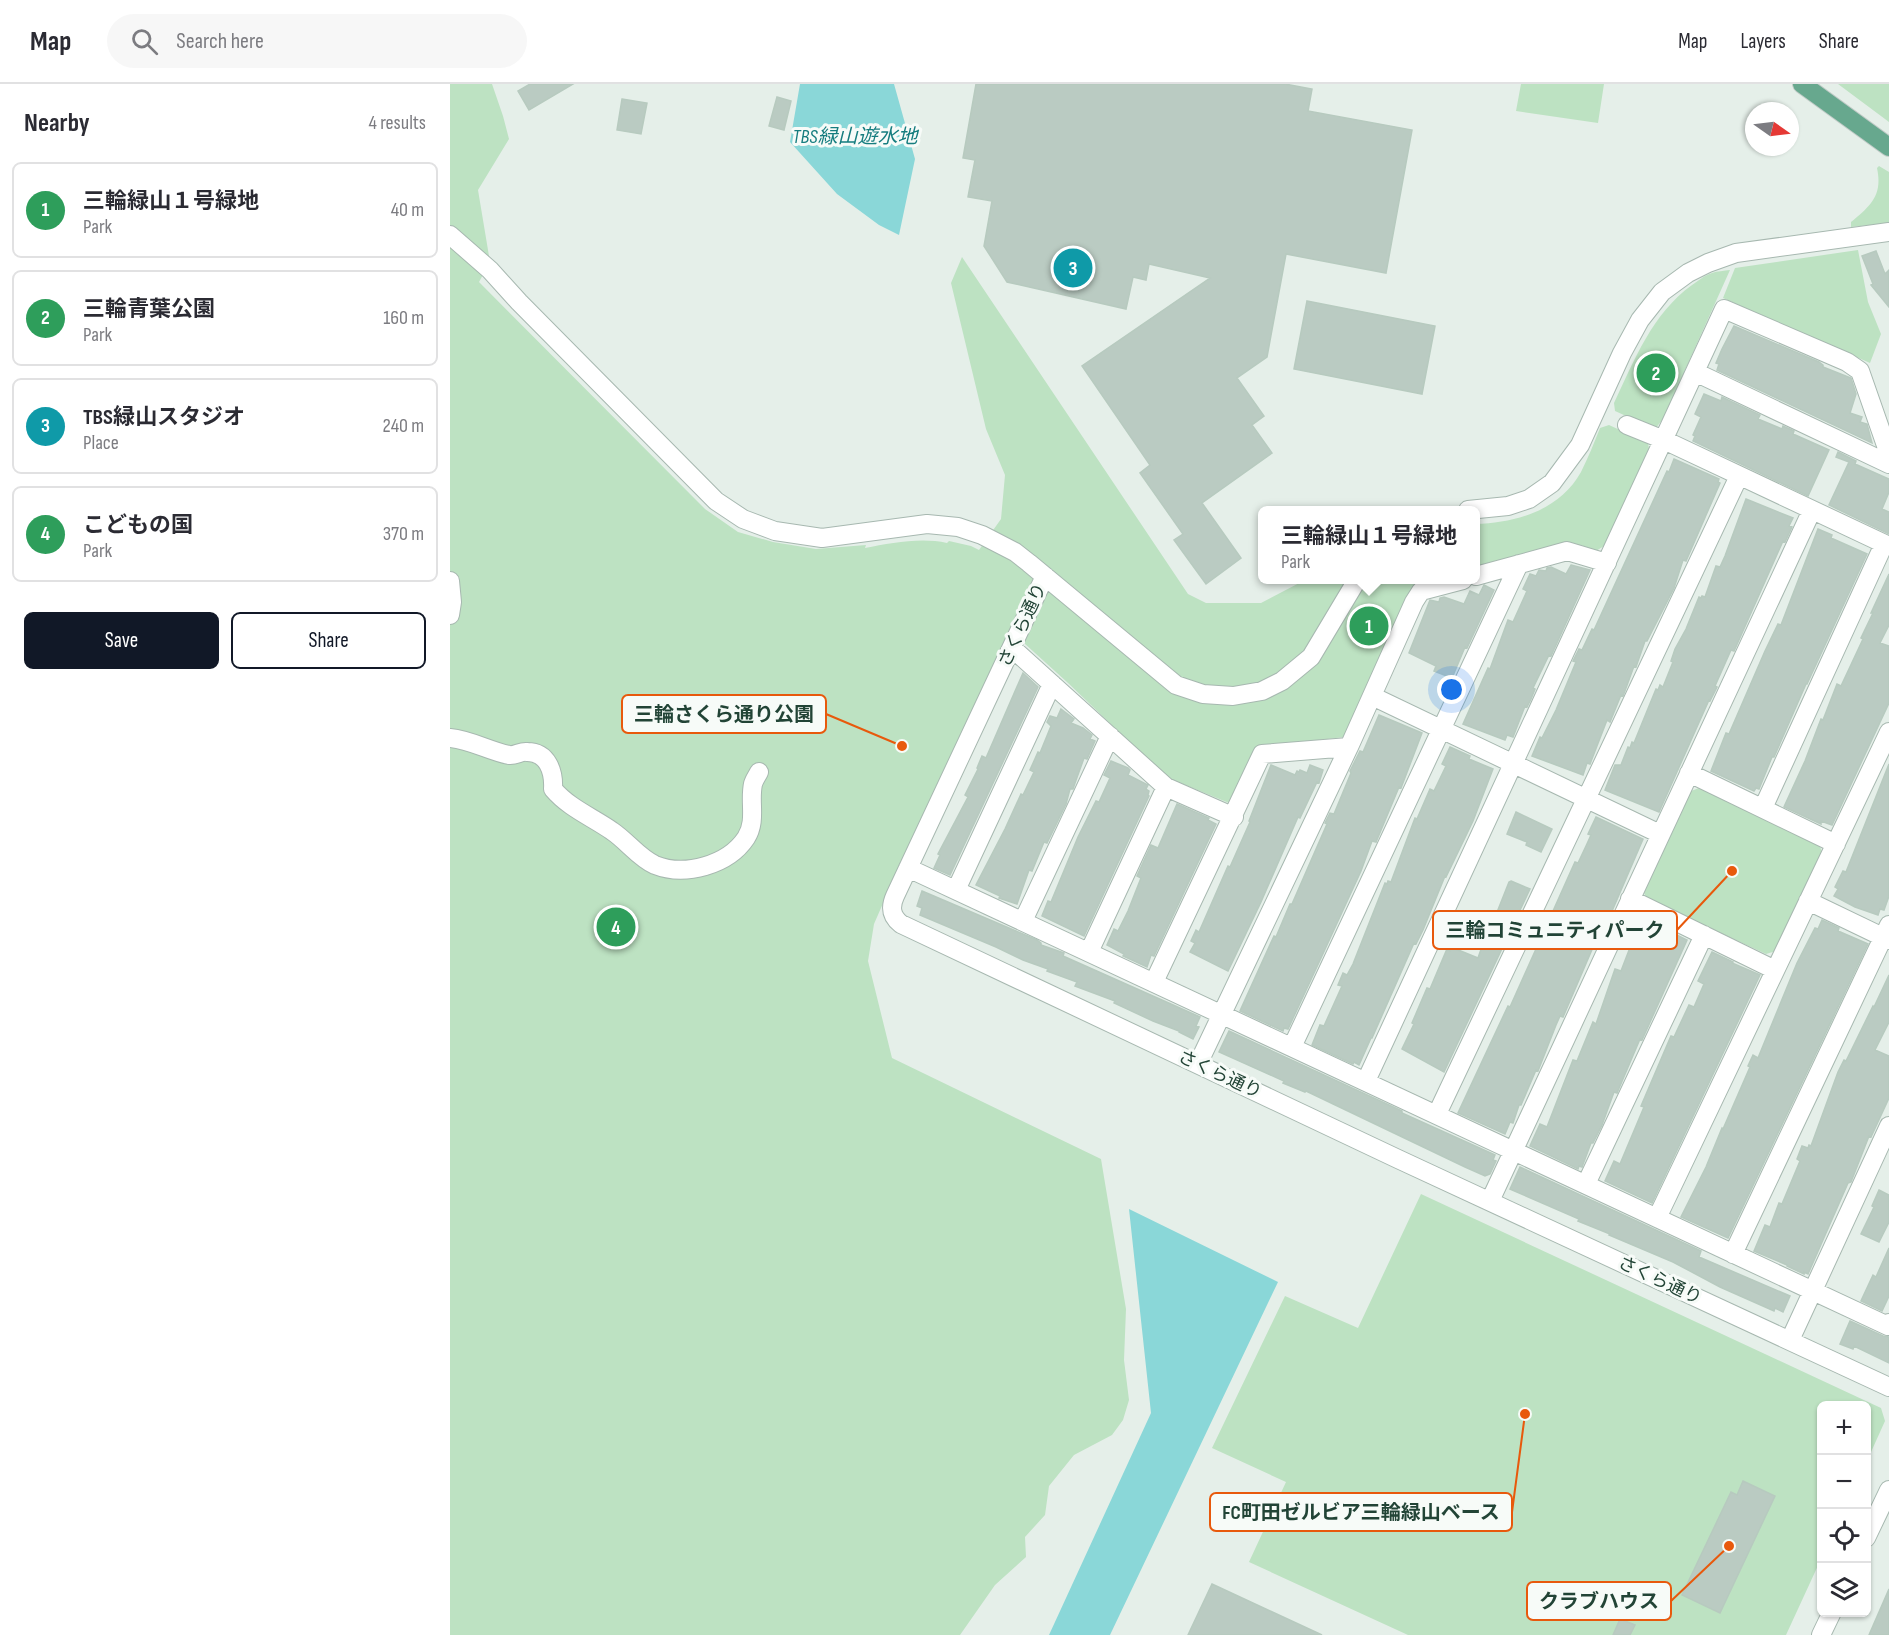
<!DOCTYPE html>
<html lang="en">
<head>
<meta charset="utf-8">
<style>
  body { margin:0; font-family:"Sofia Sans Condensed","Noto Sans JP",sans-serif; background:#f7f7f7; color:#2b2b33 }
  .controls { position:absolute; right:18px; bottom:18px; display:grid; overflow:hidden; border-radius:9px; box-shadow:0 2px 4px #0004 }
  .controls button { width:54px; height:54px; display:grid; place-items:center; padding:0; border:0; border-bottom:2px solid #e1e1e2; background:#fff; color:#2b2b33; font:30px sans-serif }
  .compass { position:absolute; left:1295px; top:18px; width:54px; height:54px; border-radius:50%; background:#fff; box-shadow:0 2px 4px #0004; rotate:104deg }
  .you { position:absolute; left:1002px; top:606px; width:21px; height:21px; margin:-15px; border:4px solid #fff; border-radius:50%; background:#1a73e8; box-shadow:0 0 0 9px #1a73e833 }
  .badge { display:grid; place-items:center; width:39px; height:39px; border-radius:50%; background:#111827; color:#fff; font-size:20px; font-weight:700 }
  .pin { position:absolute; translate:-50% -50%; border:3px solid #fff; box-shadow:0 2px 6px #0006 }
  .popup { position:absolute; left:808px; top:422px; width:222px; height:78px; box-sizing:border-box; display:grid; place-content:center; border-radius:9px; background:#fff; filter:drop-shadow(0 2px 4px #0005); font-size:20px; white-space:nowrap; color:#7c7c81 }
  .popup b { font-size:22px; color:#2b2b33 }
  .popup::after { content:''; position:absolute; left:50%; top:100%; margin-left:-12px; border:12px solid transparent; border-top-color:#fff }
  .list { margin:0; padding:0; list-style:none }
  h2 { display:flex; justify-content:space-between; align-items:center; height:78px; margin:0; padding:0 24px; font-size:26px }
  h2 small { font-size:20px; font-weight:400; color:#7c7c81 }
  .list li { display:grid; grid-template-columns:39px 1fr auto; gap:18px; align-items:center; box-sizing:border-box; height:96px; margin:0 12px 12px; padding:0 12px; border:2px solid #e1e1e2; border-radius:9px }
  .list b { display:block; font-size:22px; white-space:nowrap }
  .list p { margin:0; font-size:20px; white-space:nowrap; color:#7c7c81 }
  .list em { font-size:20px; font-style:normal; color:#7c7c81 }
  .actions { display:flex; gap:12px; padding:18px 24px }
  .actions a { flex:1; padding:14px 0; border:2px solid #111827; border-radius:9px; text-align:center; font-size:21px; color:#111827 }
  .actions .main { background:#111827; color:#fff }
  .icon { flex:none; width:33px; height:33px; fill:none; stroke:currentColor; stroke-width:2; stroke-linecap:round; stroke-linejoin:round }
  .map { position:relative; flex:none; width:1439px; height:1551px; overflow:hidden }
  header { display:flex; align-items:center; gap:36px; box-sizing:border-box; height:84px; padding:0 30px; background:#fff; border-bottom:2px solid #e1e1e2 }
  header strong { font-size:28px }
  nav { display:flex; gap:33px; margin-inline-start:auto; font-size:21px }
  .search { width:420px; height:54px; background:#f7f7f7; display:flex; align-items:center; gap:15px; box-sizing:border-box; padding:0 21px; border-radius:33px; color:#7c7c81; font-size:22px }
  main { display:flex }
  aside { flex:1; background:#fff }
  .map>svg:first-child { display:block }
  .green { fill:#bde2c2 }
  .water { fill:#8ad7d8 }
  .building { fill:#bacbc2; stroke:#b7cabf; stroke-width:1.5 }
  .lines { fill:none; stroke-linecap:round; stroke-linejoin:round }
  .minor-casing { stroke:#a7b8b0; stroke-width:20 }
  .major-casing { stroke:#c1cbc7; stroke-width:20 }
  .minor { stroke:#fff; stroke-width:18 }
  .major { stroke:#67a88e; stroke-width:18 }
  .labels { text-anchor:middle; stroke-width:6; stroke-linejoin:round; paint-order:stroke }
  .street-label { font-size:18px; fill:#224436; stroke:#f7fbf8 }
  .water-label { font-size:20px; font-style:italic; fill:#167d7f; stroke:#f7fbf8 }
  .leader { fill:none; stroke:#e8590c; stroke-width:2 }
  .callout-dot { fill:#e8590c; stroke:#f7fbf8; stroke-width:2 }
  .callout { fill:#f7fbf8; stroke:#e8590c; stroke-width:2 }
  .callout-label { font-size:20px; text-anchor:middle; font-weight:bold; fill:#224436 }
</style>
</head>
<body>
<header>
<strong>Map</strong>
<div class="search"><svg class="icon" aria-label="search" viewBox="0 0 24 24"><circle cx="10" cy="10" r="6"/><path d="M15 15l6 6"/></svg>Search here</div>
<nav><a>Map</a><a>Layers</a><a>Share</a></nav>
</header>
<main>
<aside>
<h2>Nearby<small>4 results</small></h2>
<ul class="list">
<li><span class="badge" style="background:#2e9e5b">1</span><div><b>三輪緑山１号緑地</b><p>Park</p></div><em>40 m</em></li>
<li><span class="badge" style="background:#2e9e5b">2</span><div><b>三輪青葉公園</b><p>Park</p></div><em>160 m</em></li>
<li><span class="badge" style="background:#0f9aa8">3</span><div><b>TBS緑山スタジオ</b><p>Place</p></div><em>240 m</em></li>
<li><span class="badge" style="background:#2e9e5b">4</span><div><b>こどもの国</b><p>Park</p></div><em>370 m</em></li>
</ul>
<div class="actions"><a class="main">Save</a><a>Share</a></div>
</aside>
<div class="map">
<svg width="1439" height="1551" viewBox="0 0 1439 1551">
  <rect width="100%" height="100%" fill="#e5efe9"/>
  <!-- green -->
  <path class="green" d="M0,0H42L53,32L59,55L28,106L40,178L29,198L255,425L288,448L323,458L366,465L416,461L415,464C441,459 471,453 497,459L499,457L521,462L529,466L551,435L555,391L536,345L501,199L512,173L738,510L756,519H811L855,496H984L928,587L894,653L809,663L779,719L716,693L618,599L562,548L441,801L424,840L418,877L442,974L651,1075L676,1225L674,1276L679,1316L673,1336L662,1351L624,1371L599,1402L595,1431L575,1453L576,1473L545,1501L510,1551H0Z
    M1071,0H1154L1148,39L1066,27Z
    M1388,0H1439V38L1435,35Z
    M1429,82L1439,88V139L1401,143V138C1420,122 1433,112 1427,84Z
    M1408,166L1418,218L1431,250L1420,279L1273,214L1285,184Z
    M1280,186L1213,335L1205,345L1165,327L1164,319C1185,275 1202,230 1242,201C1248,197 1255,191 1262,189C1267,187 1274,187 1280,186Z
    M1159,341L1198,359L1200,371L1154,462L1146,467L1131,461L1093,465L1026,482V440C1066,439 1110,426 1131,388C1138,374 1144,359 1150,344Z
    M1249,704L1369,760L1372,768L1326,867L1316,870L1197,815L1193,807L1241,707Z
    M971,1110L1431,1324L1435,1337L1417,1377L1416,1322H1372L1371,1475L1336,1551H958L799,1478L836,1398L762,1364L835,1212L908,1244Z"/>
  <!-- water -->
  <path class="water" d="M350,0H444L465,75L449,151L429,141L387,110L340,58Z
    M679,1125L828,1198L660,1551H599L701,1329Z"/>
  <!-- building -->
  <path class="building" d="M80,0H123L79,26L68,7Z
    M526,0H835L862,5L858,27L962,46L936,189L836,170L817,273L787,294L814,332L802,341L822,369L752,419L791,474L756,500L724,456L733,450L690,389L700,381L632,282L760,194L699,180L696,196L683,193L676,225L557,198L534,162L542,117L518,113L525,76L513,74Z
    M327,13L341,17L334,46L319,42Z
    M172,15L197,19L191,50L167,46Z
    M1426,167L1435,190L1439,186V223L1421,201L1423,200L1412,172Z
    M857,217L985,242L972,310L844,285Z
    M1284,242L1369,278L1373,281V283L1401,294L1406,310L1400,329L1412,333L1410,338L1417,340L1422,359L1267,286L1269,280L1266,279L1272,265Z
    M1254,310L1271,317L1272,313L1310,331L1308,335L1332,345L1333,342L1344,347L1343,350L1379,366L1358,412L1243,357L1245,352L1243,351L1251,333L1245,330Z
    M1388,368L1406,377L1405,380L1439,395V408L1432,425L1439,428V450L1379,421L1399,378L1386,373Z
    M1224,375L1269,395L1268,398L1270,399L1236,477L1233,476L1224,504L1197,557H1195L1186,583L1184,582L1176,604L1173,612L1171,611L1160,638L1157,636L1140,680L1137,679L1133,691L1082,672L1090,653L1092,654L1106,626L1126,578L1123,577L1129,565L1132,566L1142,545L1144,546L1217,387L1219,388Z
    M1296,415L1343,434L1339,442L1342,443L1335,458L1333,457L1284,567L1281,566L1265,602L1267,603L1260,617L1259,616L1209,728L1155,706L1165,681H1171L1178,663L1180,664L1182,658L1184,659L1206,605L1208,606L1210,601L1213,603L1223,578L1221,577L1225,565L1236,545L1249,513L1251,514L1252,512L1255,513L1266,482L1270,483L1275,472Z
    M1368,445L1382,451L1381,454L1417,470L1357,600H1356L1324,673H1322L1309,705L1306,704L1304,707L1261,687L1276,649L1279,650L1315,567L1328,540L1331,541Z
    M1121,481L1140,486L1101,572L1099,571L1083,604L1085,605L1081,615L1077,623L1075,622L1063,653L1057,651L1055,656L1013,640L1038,584L1040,585L1058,536L1063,538L1077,507L1073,505L1080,490L1086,492L1089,486L1096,487L1097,484L1101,483L1116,490Z
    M1439,490V541L1430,559L1439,562V619L1382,741L1371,737V740L1334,723L1355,677L1371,635L1373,636L1387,600L1391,602L1413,555L1411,554L1423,529H1421Z
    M1034,501L1044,506L1017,564L1015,563L1002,594L984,587L986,582L959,569L980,516L989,518L990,514L994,513L1014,520L1020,507L1029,511Z
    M573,589L588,603L500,791L484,784L490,771L488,770L518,713L515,711L528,685L527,684L532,672L536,674Z
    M611,625L624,635L621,639L633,644L642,651L640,655L645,657L637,675L634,674L625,699L623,705H620L616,720L597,759L594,758L582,787L579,786L567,820L549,814L550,812L526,801L555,745L571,710L573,711L584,688L580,686L588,668L590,669L601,642L597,638L600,632L607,634Z
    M929,631L972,649L951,704L949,703L926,758L922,757L911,787L871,874L838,945L834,944L833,947L790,927L824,852L826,853L840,820H842L877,740L875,739L880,729L884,730L901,689L900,687L910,667L913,668Z
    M1000,663L1020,672L1019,675L1043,685L1023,737L996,793L995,792L973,846L966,860L964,859L922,954H921L909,981L904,978L903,980L862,961L870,941L874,942L892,902L888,901L893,889L897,891L903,880L935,799L937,800L938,797L941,798L965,734L967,735L980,705L984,707L996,682L992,680Z
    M661,677L678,684L680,686L678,691L698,701L696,705L699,707L698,711L699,712L634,852L592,832L598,817L601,818L628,753L646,717L649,718L660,694L654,691Z
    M1439,680V812L1434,826L1430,825L1428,831L1405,823L1384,812L1388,805L1385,803L1393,787L1396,788Z
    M821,681L845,691L847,687L849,688L850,686L857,689L860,681L873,686L869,699L867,698L850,734L848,733L811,818L778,887L740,868L745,859L741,857L746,846L749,848L778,782L780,783L800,738L799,737Z
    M727,720L759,734L758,736L766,740L704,872L701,871L697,883L673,872L674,870L657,861L664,845L668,847L678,827L691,794L687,792L701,761L708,764Z
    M1066,728L1102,745L1091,768L1076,761L1077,758L1057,750Z
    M1146,733L1193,755L1159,834L1156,833L1113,933L1110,932L1106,941L1088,987L1086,986L1071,1021H1069L1063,1039L1060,1038L1055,1050L1008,1029L1058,922L1060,923L1125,778L1128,779L1136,762L1141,751L1138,750Z
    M1061,797L1080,805L994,988L952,965L964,940L962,939L977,904L980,905L997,865L1000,867L1001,863L1028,874L1036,851H1038L1059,798Z
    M472,807L587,856L591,859V861L614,869L613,872L750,933L746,942L749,943L743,955L729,948V947L703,937L664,919L665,917L625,902L627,898L597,887L598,885L573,876L546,863L470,831L472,824L467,822Z
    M1191,833L1237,856L1192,956L1190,955L1167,1009L1164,1008L1152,1041L1143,1059H1141L1132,1083L1129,1082L1128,1085L1080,1062L1090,1040L1097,1043L1123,976L1127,977L1143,938L1146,940L1165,885L1171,887L1181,861L1173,858L1177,850L1179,845L1183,846L1184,843L1186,844Z
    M1372,836L1389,844L1388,847L1418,860L1278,1154L1231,1133L1256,1083L1272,1044L1273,1045L1300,983L1298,982L1303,971L1308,974L1347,879L1365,844L1368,845Z
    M1262,868L1283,878L1282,879L1310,891L1202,1119L1155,1097L1164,1077L1170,1080L1194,1023L1191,1022L1221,952L1224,953L1239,921L1244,923L1254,900L1248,897Z
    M1439,891V938L1425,966L1439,972V1014L1421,1053L1419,1052L1401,1098L1398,1099L1358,1190L1354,1188V1190L1337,1182V1181L1304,1167L1315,1141L1320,1143L1329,1119L1332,1120L1350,1077L1347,1075L1352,1062L1358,1064L1359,1061L1361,1062L1388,988L1394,976L1396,977L1423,922L1424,923Z
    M779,947L952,1027V1029L1045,1071L1043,1076L1046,1077L1040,1090L1035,1092L1015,1083L856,1007L855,1008L833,999L834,997L769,968Z
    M1070,1083L1251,1167L1249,1173L1340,1212L1333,1228L1325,1224L1324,1227L1270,1203L1223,1178L1159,1151L1160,1150L1128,1137L1129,1135L1060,1105Z
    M1429,1106L1439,1111V1138L1429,1158L1411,1150L1424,1123L1422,1122Z
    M1439,1164V1212L1432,1227L1411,1217L1423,1191L1426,1193Z
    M1400,1237L1433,1252L1439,1253V1279L1404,1262L1403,1265L1390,1260Z
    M1293,1397L1325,1412L1270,1529L1232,1511L1281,1408L1287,1411Z
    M762,1500L872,1551H738Z
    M1439,1505V1551H1419Z
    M1170,1535L1185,1541L1180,1551H1163Z"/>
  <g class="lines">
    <defs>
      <path id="minor" d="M0,151L40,186L69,218L266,417L293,435L325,447L372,454L477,440L508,443L532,451L565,468L579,479L726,601L753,610L783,612L812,607L832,597L861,573L907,496
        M1245,288L1439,380
        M1177,341L1214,356L1439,462
        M1018,426L1058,422L1079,415L1102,399L1130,361L1172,269L1190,236L1212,208L1238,189L1258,179L1286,169L1439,148
        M595,492L445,812C440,823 441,832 451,840L948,1075L1439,1303
        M1026,492L1117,467L1157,479
        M0,497L2,518L0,531
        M562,564L716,703L784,733
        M922,612L1210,750
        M0,654C21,656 39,667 59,671C65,672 71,667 77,668C98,668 104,688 103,705C119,724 142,733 162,747C177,757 189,774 205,781C235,793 278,781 296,754C307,737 299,718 303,700C304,696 307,692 309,688
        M1239,689L1386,760
        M1313,724L1434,460
        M458,784L1438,1242L1439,1239
        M506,806L602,600
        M1180,815L1325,886
        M1358,817L1439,856
        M573,837L660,652
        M639,868L716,703
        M704,898L812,670L899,663
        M842,963L1069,480
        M748,980L899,663L964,518L971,507L1013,496
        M916,997L1274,225L1397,278L1410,287L1439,370
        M987,1030L1289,392
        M1136,1100L1254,851
        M1040,1117L1362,426
        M1207,1134L1439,648
        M1283,1170L1439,841
        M1340,1256L1439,1042
        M1416,1454L1439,1406
        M1371,1551L1382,1528"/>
      <path id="major" d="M1352,0L1439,63"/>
    </defs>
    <!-- minor casing -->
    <use href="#minor" class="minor-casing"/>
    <!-- major casing -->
    <use href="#major" class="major-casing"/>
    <!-- minor -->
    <use href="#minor" class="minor"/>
    <!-- major -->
    <use href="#major" class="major"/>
  </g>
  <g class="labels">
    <!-- street labels -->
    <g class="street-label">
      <text transform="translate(572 541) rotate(-65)" y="6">さくら通り</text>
      <text transform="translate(770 990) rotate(25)" y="6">さくら通り</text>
      <text transform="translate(1210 1196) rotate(25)" y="6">さくら通り</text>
    </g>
    <!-- water labels -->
    <g class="water-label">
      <text x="405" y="59">TBS緑山遊水地</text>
    </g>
  </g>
  <!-- callouts -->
  <path class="leader" d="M452 662L376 630M1282 787L1227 846M1075 1330L1062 1428M1279 1462L1221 1517"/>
  <g class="callout-dot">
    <circle cx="452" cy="662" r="6"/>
    <circle cx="1282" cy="787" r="6"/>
    <circle cx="1075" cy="1330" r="6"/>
    <circle cx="1279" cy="1462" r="6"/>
  </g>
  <g class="callout">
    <rect x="172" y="611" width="204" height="38" rx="6"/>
    <rect x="983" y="827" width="244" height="38" rx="6"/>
    <rect x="760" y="1409" width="302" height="38" rx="6"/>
    <rect x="1077" y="1498" width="144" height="38" rx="6"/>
  </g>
  <g class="callout-label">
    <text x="274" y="637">三輪さくら通り公園</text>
    <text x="1105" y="853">三輪コミュニティパーク</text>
    <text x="911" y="1435">FC町田ゼルビア三輪緑山ベース</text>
    <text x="1149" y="1524">クラブハウス</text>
  </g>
</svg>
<div class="controls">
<button>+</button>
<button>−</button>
<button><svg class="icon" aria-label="locate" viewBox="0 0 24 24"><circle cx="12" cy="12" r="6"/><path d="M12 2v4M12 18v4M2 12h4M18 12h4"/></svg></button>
<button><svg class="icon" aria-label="layers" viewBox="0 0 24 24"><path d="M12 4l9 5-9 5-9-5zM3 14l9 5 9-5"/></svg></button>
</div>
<svg class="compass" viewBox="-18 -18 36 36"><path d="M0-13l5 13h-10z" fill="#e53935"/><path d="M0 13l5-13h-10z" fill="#7c7c81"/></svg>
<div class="you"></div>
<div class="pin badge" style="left:919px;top:542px;background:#2e9e5b">1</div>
<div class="popup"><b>三輪緑山１号緑地</b>Park</div>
<div class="pin badge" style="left:1206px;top:289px;background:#2e9e5b">2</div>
<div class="pin badge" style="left:623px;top:184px;background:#0f9aa8">3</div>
<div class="pin badge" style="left:166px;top:843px;background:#2e9e5b">4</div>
</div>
</main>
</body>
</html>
